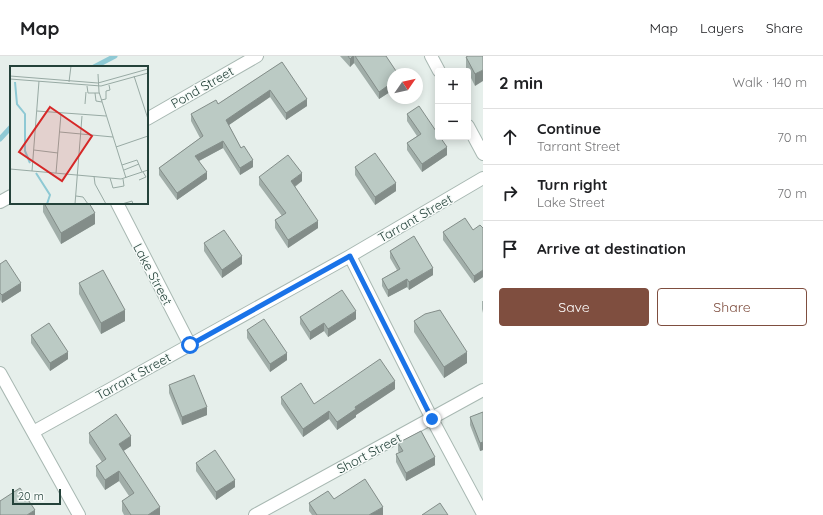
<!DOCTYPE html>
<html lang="en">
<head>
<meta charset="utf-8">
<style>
  body { margin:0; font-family:Quicksand,sans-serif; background:#f6f6f6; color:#202124 }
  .controls { position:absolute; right:12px; top:12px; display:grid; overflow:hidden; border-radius:4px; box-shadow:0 2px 10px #0003 }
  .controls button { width:36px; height:36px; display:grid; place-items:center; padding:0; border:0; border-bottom:1px solid #e0e0e0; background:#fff; color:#202124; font:20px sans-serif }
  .compass { position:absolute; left:387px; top:12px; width:36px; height:36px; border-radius:50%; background:#fff; box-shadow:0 2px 10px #0003; rotate:56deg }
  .scale { position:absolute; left:12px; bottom:10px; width:49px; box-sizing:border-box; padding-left:4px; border:2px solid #24423a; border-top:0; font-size:11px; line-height:14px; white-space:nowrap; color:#24423a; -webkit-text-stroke:3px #f7fbf9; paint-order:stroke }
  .stop { position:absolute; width:12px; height:12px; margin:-9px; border:3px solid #1a73e8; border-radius:50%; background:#fff }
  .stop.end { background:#1a73e8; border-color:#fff; box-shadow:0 1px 4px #0008 }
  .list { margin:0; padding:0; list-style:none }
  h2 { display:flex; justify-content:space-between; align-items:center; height:52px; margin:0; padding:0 16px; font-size:17px }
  h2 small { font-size:13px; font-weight:400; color:#757577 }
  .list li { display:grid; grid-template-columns:26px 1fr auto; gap:12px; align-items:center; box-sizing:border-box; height:56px; padding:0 16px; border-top:1px solid #e0e0e0 }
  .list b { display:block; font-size:15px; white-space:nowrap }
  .list p { margin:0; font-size:13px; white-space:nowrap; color:#757577 }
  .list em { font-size:13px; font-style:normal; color:#757577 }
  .actions { display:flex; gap:8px; padding:12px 16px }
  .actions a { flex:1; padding:9px 0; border:1px solid #7f4e3f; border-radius:4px; text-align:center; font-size:14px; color:#7f4e3f }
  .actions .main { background:#7f4e3f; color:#fff }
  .icon { flex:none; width:22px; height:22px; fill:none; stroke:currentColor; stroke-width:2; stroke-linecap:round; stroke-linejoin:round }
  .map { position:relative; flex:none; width:483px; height:459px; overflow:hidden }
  header { display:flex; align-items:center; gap:24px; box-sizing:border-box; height:56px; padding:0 20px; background:#fff; border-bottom:1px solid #e0e0e0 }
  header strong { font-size:19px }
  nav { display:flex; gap:22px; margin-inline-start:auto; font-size:14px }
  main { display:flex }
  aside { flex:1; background:#fff }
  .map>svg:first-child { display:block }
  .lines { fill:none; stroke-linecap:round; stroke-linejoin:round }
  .stream { stroke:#8ec9d4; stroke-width:5 }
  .minor-casing { stroke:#a8b8b2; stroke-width:14 }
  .minor { stroke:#fff; stroke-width:12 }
  .wall { fill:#a1aea9 }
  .shaded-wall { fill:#838d89 }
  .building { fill:#bbcac4; stroke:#838d89 }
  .route { stroke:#1a73e8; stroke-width:5 }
  .labels { text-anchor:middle; stroke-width:3; stroke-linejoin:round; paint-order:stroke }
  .street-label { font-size:13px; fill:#24423a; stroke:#f7fbf9 }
  .inset-river { fill:none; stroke:#8ec9d4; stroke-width:2 }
  .inset-road { fill:none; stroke:#98aaa4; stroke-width:1 }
  .view { fill:#d62828; fill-opacity:0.15; stroke:#d62828; stroke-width:2 }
  .inset-edge { fill:none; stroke:#24423a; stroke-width:2 }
</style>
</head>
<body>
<header>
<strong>Map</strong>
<nav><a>Map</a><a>Layers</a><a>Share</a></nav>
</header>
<main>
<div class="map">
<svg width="483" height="459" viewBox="0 0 483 459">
  <rect width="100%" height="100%" fill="#e6efeb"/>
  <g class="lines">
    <!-- stream -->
    <path class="stream" d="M94,11L115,0
      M0,83L11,71"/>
    <defs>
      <path id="minor" d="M431,0L439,15
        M147,63L257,0
        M468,70L483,98
        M0,146L11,140
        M117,147L190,289
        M350,200L432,363L483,458
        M0,317L79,459
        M33,376L350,200L483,122
        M255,459L483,334"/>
    </defs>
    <!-- minor casing -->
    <use href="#minor" class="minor-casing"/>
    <!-- minor -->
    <use href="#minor" class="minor"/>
  </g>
  <!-- wall -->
  <path class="wall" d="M340,0H386L393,18V34L379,43L354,7L350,11Z
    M483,0L475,30L466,12V1Z
    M282,6L307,50L286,64L270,41L229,69L241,92L253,111L240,119L223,92L199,105L207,123L177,144L159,119V112L200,82L191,65V58L218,48Z
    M407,58L447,99L422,116L407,94V87L417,80L407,65Z
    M355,111L396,135L375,149L355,119Z
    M259,121L302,125L295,131L318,172L288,192L275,172V164L282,160L259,129Z
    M43,147H89L95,168L61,188L43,156Z
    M483,172V221L474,227L443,184V176L473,174Z
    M204,187L242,208L222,222L204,195Z
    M390,195L433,219L409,234L407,231L388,241L382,230V223L397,214L390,202Z
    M0,208L21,235L2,247L0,244Z
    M79,227L125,265L101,278L79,238Z
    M482,245H483V257L482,253Z
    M300,261L356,263L328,281L324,275L310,284L300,268Z
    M414,265L467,307L444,322L414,276Z
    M247,274L287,304L270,316L247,282Z
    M31,279L68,303L50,315L31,287Z
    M169,329L207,359L182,369L169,337Z
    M395,333L356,359V361L337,374L329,363L303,381L281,348V341L314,348Z
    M483,356V394L480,395L470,369V361Z
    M89,377L131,390L123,395L160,459H124L122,455V445L129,440L119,425L105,434L96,420V410L102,406L89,387Z
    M398,387L435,409L406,425L396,406V398L399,397L398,395Z
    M196,407L235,431L216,444L196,415Z
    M334,443L383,459H312L309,455V447Z"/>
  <!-- shaded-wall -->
  <path class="shaded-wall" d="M353,0H354V7L350,11V3Z
    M483,14V25L475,30V18Z
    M393,26V34L379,43V36Z
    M270,34V41L226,71V64Z
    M307,43V50L286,64V57Z
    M223,85V92L195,107V100Z
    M447,91V99L422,116V108Z
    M253,104V111L240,119V112Z
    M207,116V123L177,144V137Z
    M302,117V125L291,133V125Z
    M396,127V135L375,149V141Z
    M95,157V168L61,188V177Z
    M318,165V172L288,192V184Z
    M242,200V208L222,222V214Z
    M433,212V219L409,234V226Z
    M483,214V221L474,227V220Z
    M407,223V231L388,241V234Z
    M21,227V235L2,247V239Z
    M125,254V265L101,278V267Z
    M356,255V263L328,281V273Z
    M324,267V275L310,284V276Z
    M68,296V303L50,315V307Z
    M467,296V307L444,322V311Z
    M287,297V304L270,316V308Z
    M395,325V333L356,359V361L337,374V366L355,351Z
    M207,351V359L182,369V361Z
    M329,355V363L303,381V373Z
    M131,380V390L119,398V388Z
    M483,386V394L480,395V387Z
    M435,401V409L406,425V417Z
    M119,415V425L105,434V424Z
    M235,424V431L216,444V436Z
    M160,451V459H148Z
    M383,451V459H369Z
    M35,454V459H27Z"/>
  <!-- building -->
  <path class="building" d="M348,0H353L350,3Z
    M355,0H386L398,18H393V26L379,36Z
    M468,0H483V14L475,18L466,1Z
    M282,6L307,43L286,57L270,34L226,64L241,92L244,90L253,104L240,112L223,85L195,100L207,116L177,137L159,112L203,80L191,58L216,44L218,48Z
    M419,50L438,78V81H440L447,91L422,108L407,87L421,78L407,58Z
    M375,97L396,127L375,141L355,111Z
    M288,99L302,117L291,125L318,165L288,184L275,164L286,157L259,121Z
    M44,147H89L95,157L61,177Z
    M465,162L473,174L480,169L483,172V214L474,220L443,176Z
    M224,174L242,200L222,214L204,187Z
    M414,180L433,212L409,226L407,223L388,234L382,223L400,213L390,195Z
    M6,204L21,227L2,239L0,237V208Z
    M103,214L125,254L101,267L79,227Z
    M342,234L356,255L328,273L324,267L310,276L300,261Z
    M440,254L467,296L444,311L414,265L425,258Z
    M264,263L287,297L270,308L247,274Z
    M49,267L68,296L50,307L31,279Z
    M380,303L395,325L355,351L356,353L337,366L329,355L303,373L281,341L301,327L314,348Z
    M194,319L207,351L182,361L169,329Z
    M483,356V386L480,387L470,361Z
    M116,358L131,380L119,388L160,451L148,459H131L122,445L134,437L119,415L105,424L96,410L106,403L89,377Z
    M421,375L435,401L406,417L396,398L403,395L398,387Z
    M215,394L235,424L216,436L196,407Z
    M365,423L383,451L369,459H317L309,447L328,435L334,443Z
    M20,432L35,454L27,459H0V445Z
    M440,447L448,459H422Z"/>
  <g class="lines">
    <!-- route -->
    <path class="route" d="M190,289L350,200L432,363"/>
  </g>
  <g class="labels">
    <!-- street labels -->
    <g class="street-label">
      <text transform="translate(202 31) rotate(-30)" y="5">Pond Street</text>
      <text transform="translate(415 162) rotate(-30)" y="5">Tarrant Street</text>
      <text transform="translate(153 218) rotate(62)" y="5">Lake Street</text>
      <text transform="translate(133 320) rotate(-29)" y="5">Tarrant Street</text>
      <text transform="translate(369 397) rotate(-28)" y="5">Short Street</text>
    </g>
  </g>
  <!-- overview -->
  <g transform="translate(10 10)">
    <rect width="138" height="138" fill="#e6efeb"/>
    <path class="inset-river" d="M5,16L7,38L15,48V85L20,97M26,107L40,129L37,138"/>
    <path class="inset-road" d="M88,8L89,26L116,112M0,10L88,17L138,3M124,10L138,53M0,13L91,20L138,7M59,16L61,0M77,20L78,27H89M85,27L86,35L92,36M91,34L96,33V25L100,24L99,19M75,38L76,26M27,45L96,50M50,66L103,71M106,81L138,70M24,84L48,87M112,99L127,94L132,106M0,103L111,113L138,104M114,104L129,98M22,105L29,15M46,107L51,48M84,110L85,118L96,138M100,112L103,122L114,120L113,113M129,114L136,111L133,106M66,130L73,131L78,138M65,138L72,50M112,138L122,135L123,138"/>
    <path class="view" d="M40,41L82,70L52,115L9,86Z"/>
    <rect width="138" height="138" class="inset-edge"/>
  </g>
</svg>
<div class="controls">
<button>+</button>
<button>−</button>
</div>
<svg class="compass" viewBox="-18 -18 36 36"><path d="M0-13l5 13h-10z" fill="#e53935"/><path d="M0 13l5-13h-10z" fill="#757577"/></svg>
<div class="scale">20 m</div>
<div class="stop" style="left:190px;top:289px"></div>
<div class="stop end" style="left:432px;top:363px"></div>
</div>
<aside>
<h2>2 min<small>Walk · 140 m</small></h2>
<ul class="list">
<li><svg class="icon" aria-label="ahead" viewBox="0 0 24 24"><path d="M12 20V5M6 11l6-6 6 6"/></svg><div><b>Continue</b><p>Tarrant Street</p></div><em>70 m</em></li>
<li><svg class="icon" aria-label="right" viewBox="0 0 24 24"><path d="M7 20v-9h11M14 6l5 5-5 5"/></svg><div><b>Turn right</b><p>Lake Street</p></div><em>70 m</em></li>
<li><svg class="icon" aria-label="arrive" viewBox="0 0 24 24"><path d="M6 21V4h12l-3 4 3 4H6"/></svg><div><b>Arrive at destination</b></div></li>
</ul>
<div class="actions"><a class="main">Save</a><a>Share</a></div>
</aside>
</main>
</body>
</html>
